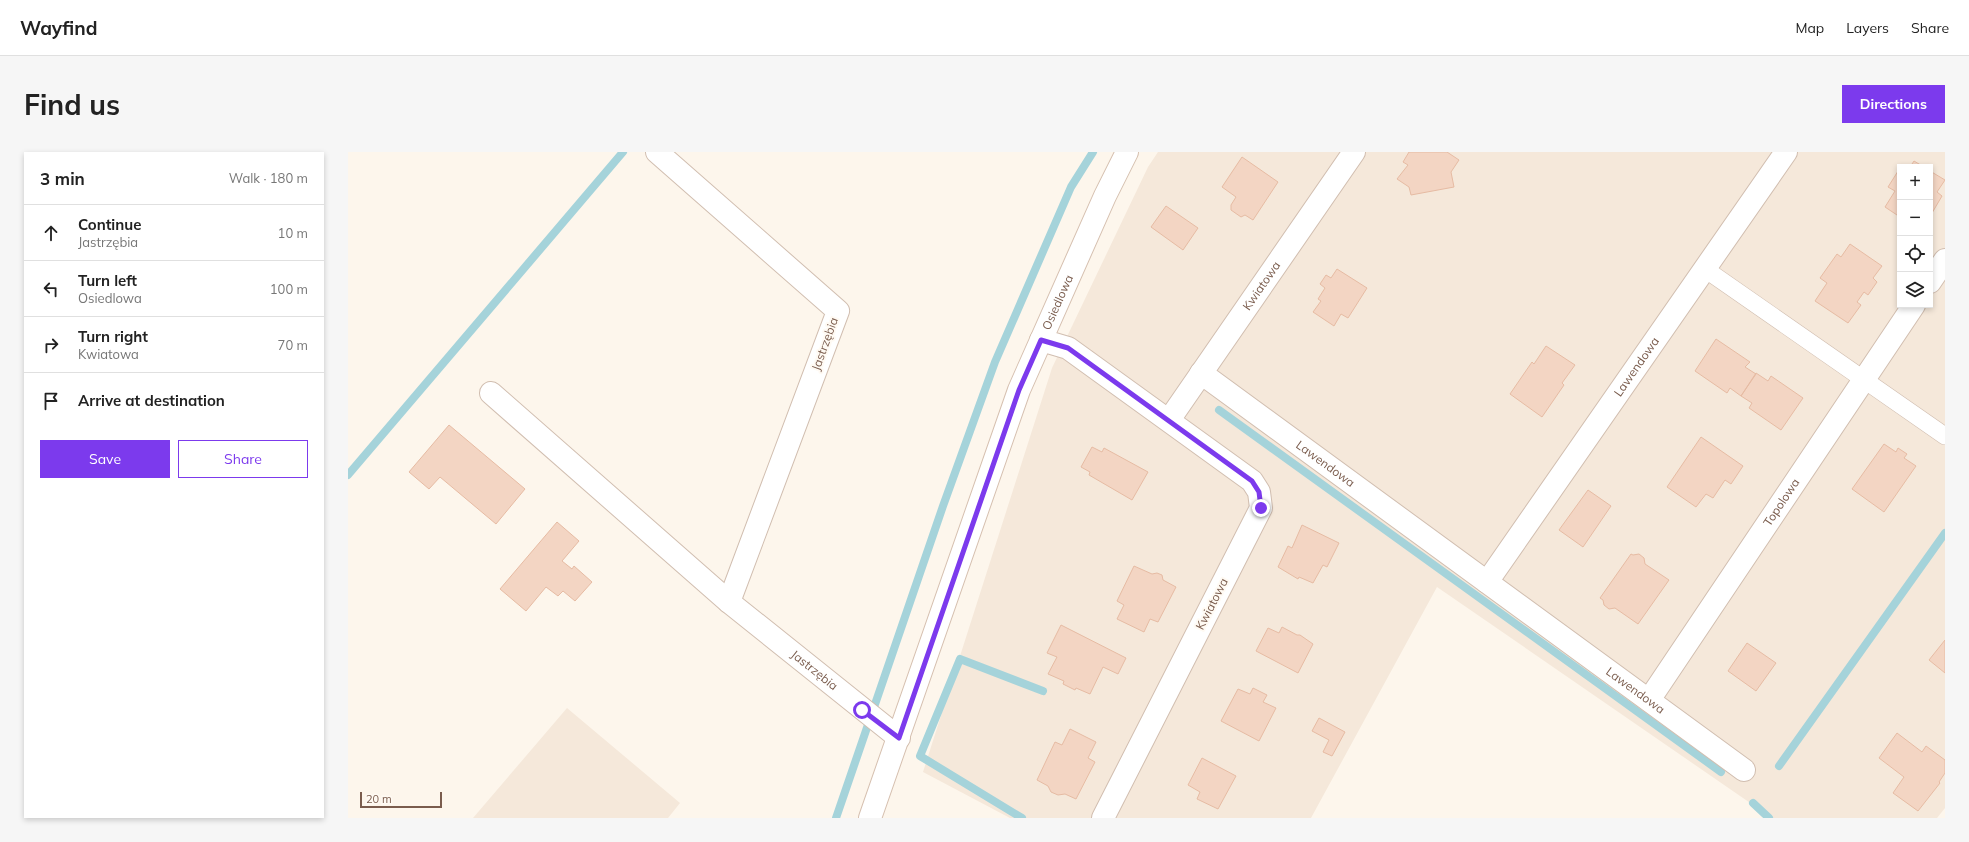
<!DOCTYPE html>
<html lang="en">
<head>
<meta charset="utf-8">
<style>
  body { margin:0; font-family:Mulish,sans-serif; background:#f6f6f6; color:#222 }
  .controls { position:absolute; right:12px; top:12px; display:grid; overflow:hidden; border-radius:0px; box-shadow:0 2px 6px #0003 }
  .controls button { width:36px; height:36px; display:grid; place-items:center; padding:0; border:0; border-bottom:1px solid #e0e0e0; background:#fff; color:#222; font:20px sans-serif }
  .scale { position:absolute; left:12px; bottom:10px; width:82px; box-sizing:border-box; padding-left:4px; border:2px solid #7a5c4d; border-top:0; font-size:11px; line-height:14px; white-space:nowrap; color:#7a5c4d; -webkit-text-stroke:3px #fffaf3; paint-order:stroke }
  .stop { position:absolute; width:12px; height:12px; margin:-9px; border:3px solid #7c3aed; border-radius:50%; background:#fff }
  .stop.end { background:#7c3aed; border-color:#fff; box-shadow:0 1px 4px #0008 }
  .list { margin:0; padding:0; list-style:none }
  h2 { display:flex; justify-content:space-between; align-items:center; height:52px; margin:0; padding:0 16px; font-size:17px }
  h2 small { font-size:13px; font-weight:400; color:#767676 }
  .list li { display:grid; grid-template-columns:26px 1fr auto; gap:12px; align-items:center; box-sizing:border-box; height:56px; padding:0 16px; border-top:1px solid #e0e0e0 }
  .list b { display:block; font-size:15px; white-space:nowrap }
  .list p { margin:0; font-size:13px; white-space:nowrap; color:#767676 }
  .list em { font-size:13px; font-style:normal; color:#767676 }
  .actions { display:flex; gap:8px; padding:12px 16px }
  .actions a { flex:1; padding:9px 0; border:1px solid #7c3aed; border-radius:0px; text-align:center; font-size:14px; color:#7c3aed }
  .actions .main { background:#7c3aed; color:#fff }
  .icon { flex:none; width:22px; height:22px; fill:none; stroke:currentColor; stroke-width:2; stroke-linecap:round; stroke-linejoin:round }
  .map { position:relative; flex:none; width:1597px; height:666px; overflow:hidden; border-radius:0px }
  header { display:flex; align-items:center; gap:24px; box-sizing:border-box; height:56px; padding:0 20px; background:#fff; border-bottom:1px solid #e0e0e0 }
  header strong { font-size:19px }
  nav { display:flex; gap:22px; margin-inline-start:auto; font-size:14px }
  .intro { display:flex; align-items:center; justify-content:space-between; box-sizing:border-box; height:96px; padding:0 24px }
  h1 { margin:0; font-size:28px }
  .button { padding:10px 18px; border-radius:0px; background:#7c3aed; color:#fff; font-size:14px; font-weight:700 }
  main { display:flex; gap:24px; padding:0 24px }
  aside { flex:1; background:#fff; border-radius:0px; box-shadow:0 2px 6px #0003 }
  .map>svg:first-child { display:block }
  .residential { fill:#f5e8da; fill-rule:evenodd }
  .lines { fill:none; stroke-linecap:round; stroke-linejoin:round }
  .stream { stroke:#a5d3da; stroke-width:8 }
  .building { fill:#f3d5c3; stroke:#e6bba3 }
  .lane-casing { stroke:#d1beb0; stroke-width:18 }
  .street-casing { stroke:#d1beb0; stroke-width:24 }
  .secondary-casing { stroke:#d6c0b0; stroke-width:24 }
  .lane { stroke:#fff; stroke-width:17 }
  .street { stroke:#fff; stroke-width:22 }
  .secondary { stroke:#fff; stroke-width:22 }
  .route { stroke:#7c3aed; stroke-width:5 }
  .labels { text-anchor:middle; stroke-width:4; stroke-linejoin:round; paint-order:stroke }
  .street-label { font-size:12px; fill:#7a5c4d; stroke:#fffaf3 }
</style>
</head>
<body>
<header>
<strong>Wayfind</strong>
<nav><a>Map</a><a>Layers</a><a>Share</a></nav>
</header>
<div class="intro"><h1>Find us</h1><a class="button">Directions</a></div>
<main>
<aside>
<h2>3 min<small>Walk · 180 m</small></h2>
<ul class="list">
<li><svg class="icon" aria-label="ahead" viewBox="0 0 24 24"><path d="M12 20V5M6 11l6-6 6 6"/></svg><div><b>Continue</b><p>Jastrzębia</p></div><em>10 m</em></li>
<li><svg class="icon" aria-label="left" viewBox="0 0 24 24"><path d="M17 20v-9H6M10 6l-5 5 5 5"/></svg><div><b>Turn left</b><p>Osiedlowa</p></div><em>100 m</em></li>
<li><svg class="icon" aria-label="right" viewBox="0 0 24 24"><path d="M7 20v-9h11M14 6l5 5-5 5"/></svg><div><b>Turn right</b><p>Kwiatowa</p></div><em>70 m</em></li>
<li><svg class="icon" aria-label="arrive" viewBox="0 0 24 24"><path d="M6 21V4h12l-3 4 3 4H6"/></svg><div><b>Arrive at destination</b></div></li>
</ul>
<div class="actions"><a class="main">Save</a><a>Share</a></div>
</aside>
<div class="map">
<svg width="1597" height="666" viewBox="0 0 1597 666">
  <rect width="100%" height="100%" fill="#fdf6ec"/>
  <!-- residential -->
  <path class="residential" d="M810,0H1597V656L1589,666H1424L1089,435L963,666H662L575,620L704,216L800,15ZM1552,15H1582V153H1552Z
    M219,556L332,651L320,666H125Z"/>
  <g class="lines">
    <!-- stream -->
    <path class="stream" d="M871,258L1373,620
      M0,323L275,0
      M1431,614L1597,381
      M1405,651L1421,666
      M488,666L595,354L647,210L723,35L745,0
      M674,666L572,604L612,507L695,539"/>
  </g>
  <!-- building -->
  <path class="building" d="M1061,0H1099L1111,8L1103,20L1106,35L1063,43L1061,35L1049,27L1060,13L1055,10Z
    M894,5L930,30L905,68L897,63L893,65L883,58V53L888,45L874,35Z
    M1566,9L1576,15H1562Z
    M1552,16V65L1537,55L1547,39L1540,35Z
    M1582,19L1597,28L1589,40L1594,44L1584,61L1582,60Z
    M818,54L850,76L835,98L803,75Z
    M1502,92L1534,114L1525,126L1529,130L1520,143L1516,140L1509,150L1513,153L1500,171L1467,149L1479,131L1472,126L1489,102L1493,105Z
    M989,117L1019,136L1000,166L993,162L986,174L965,160L973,149L970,147L977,136L972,132L978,123L983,126Z
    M1368,187L1402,210L1397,215L1408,222L1393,244L1382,236L1379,241L1347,219Z
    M1198,194L1227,213L1214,231L1216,233L1194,265L1162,242L1184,210L1186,212Z
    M1408,221L1420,229L1423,224L1455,246L1433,278L1401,256L1404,251L1393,244Z
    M101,273L177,337L148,372L92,325L81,337L61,320Z
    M1353,285L1395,314L1383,332L1377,328L1365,346L1358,342L1348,355L1319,335Z
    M1536,292L1548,300L1550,296L1559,302L1556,306L1568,314L1536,360L1504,337Z
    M744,295L754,300L756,296L800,320L784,348L741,323L742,320L733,315Z
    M1240,338L1263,354L1235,395L1211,378Z
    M209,370L231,389L214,409L224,417L226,414L244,430L227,449L215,439L210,444L198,435L178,459L152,437Z
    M954,373L991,391L979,415L975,413L965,431L951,425L950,427L930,415L940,394L944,396Z
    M1283,402L1285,403L1291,402L1296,406L1297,412L1321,428L1290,472L1267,456L1261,457L1256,453L1255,448L1252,446Z
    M786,414L804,422L809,421L814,423L815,428L828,435L810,470L802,467L796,480L769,467L776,453L769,449Z
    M713,473L778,506L770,522L755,515L742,542L728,536L727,538L715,532L716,529L700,522L709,505L699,501Z
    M934,475L949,483H952L965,492L950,521L908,499L920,476L931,481Z
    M1597,488V521L1581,508Z
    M1399,491L1428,511L1408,539L1380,519Z
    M905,536L919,543L915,550L928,556L911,589L873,569L890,537L902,542Z
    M971,566L997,580L984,604L975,600L981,588L964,579Z
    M722,577L748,590L740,606L747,610L728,647L717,642L710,643L703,640L700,634L689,628L707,590L714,593Z
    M1549,581L1574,600L1578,594L1597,608V621L1591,630L1592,631L1570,659L1545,641L1556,625L1531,606Z
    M854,606L888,624L870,657L849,647L852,640L840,633Z"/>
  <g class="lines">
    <defs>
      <path id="lane" d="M1357,117L1597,284"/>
      <g id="street">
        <path d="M309,0L490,159L381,450"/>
        <path d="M1582,130L1597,108"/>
        <path d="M693,188L720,196L904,329L911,340L913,356L755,666"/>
        <path id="s1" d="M853,221L1396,618"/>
        <path id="s2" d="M143,241L381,450L551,586"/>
        <path id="s3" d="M821,268L1006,0"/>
        <path id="s4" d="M1139,430L1438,0"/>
        <path id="s5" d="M1301,548L1566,153"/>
      </g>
      <g id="secondary">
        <path id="s6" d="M522,666L671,238L757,44L779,0"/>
      </g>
    </defs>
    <!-- lane casing -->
    <use href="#lane" class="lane-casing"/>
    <!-- street casing -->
    <use href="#street" class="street-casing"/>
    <!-- secondary casing -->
    <use href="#secondary" class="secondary-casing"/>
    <!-- lane -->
    <use href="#lane" class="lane"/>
    <!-- street -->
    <use href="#street" class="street"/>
    <!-- secondary -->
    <use href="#secondary" class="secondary"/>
  </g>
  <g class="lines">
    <!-- route -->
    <path class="route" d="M514,558L551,586L671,238L693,188L720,196L904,329L911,340L913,356"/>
  </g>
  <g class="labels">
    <!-- street labels -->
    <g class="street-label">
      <text dy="4" stroke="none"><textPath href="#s3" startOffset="163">Kwiatowa</textPath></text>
      <text dy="4" stroke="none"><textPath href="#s6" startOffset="549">Osiedlowa</textPath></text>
      <text transform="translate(477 192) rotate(-70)" y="4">Jastrzębia</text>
      <text dy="4" stroke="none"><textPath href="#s4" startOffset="262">Lawendowa</textPath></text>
      <text dy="4" stroke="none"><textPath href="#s1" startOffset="154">Lawendowa</textPath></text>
      <text dy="4" stroke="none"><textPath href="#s5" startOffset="238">Topolowa</textPath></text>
      <text transform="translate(864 452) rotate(-63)" y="4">Kwiatowa</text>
      <text dy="4" stroke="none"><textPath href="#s2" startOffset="426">Jastrzębia</textPath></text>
      <text dy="4" stroke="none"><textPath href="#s1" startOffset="538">Lawendowa</textPath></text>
    </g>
  </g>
</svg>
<div class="controls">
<button>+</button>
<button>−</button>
<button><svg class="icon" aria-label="locate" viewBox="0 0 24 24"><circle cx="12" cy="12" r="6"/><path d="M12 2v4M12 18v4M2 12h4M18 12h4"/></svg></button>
<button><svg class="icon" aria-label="layers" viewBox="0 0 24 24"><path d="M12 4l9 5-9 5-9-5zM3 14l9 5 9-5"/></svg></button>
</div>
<div class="scale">20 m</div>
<div class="stop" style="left:514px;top:558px"></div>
<div class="stop end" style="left:913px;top:356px"></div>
</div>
</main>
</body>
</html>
